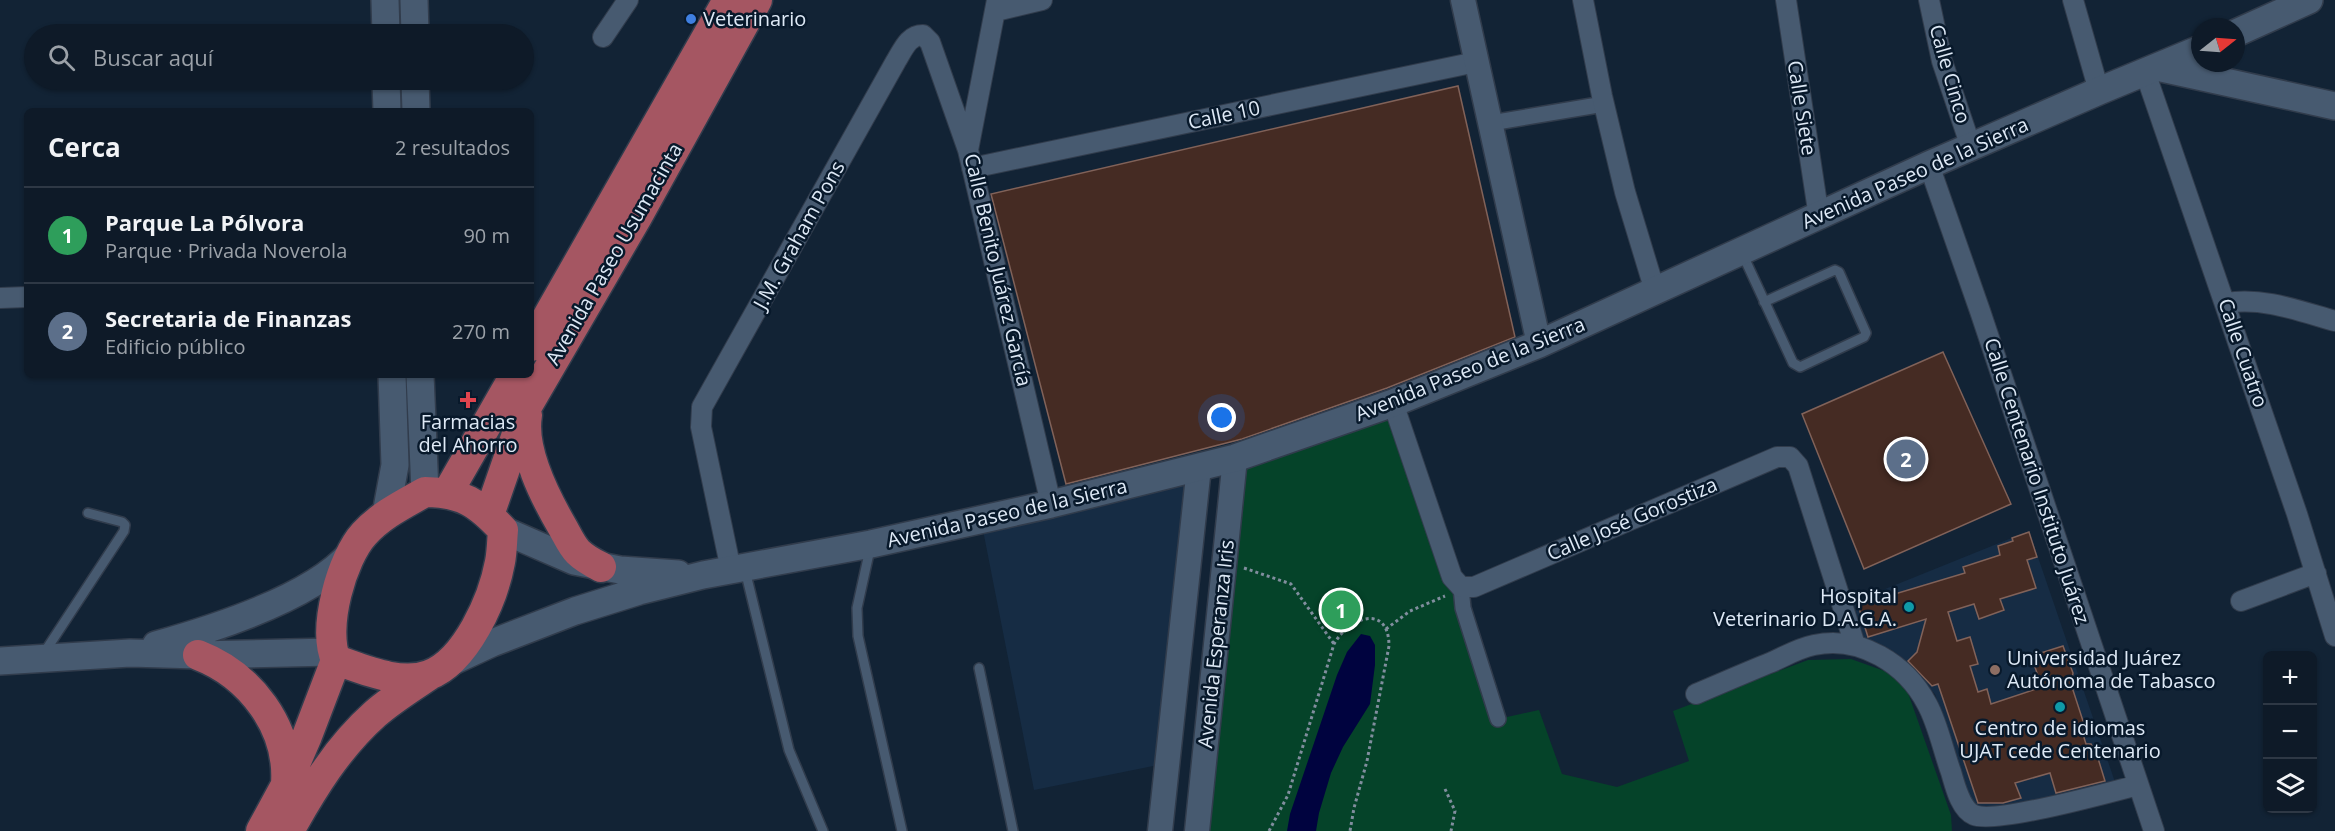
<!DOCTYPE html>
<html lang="es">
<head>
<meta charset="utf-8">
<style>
  body { margin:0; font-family:"Open Sans",sans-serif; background:#172330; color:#f1f3f6 }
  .controls { position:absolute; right:18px; bottom:18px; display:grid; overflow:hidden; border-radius:9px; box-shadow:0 2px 4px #0004 }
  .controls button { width:54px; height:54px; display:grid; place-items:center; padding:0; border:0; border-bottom:2px solid #2e3845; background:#0e1a28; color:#f1f3f6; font:30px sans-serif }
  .compass { position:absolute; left:2191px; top:18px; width:54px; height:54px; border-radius:50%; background:#0e1a28; box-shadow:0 2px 4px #0004; rotate:73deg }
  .you { position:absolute; left:1222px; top:418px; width:21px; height:21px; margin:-15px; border:4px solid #fff; border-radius:50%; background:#1a73e8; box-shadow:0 0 0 9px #1a73e833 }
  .badge { display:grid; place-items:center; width:39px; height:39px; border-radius:50%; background:#0f766e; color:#fff; font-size:20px; font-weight:700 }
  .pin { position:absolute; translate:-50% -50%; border:3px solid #fff; box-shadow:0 2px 6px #0006 }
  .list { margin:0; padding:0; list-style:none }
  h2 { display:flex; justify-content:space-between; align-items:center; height:78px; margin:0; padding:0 24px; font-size:26px }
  h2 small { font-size:20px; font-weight:400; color:#9ba1a8 }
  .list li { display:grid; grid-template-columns:39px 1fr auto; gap:18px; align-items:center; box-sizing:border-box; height:96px; padding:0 24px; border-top:2px solid #2e3845 }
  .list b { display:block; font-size:22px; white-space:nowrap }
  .list p { margin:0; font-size:20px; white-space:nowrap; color:#9ba1a8 }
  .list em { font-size:20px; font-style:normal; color:#9ba1a8 }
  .icon { flex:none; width:33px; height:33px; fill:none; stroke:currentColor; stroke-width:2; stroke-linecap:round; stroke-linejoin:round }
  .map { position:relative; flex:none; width:2335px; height:831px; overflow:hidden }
  .search { position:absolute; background:#0e1a28; box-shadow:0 2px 4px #0004; left:24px; top:24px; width:510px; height:66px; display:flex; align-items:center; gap:15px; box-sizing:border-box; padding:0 21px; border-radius:33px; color:#9ba1a8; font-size:22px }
  .panel { position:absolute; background:#0e1a28; box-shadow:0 2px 4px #0004; left:24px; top:108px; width:510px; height:270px; border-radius:9px }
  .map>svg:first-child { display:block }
  .built { fill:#162c44 }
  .green { fill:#054329 }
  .water { fill:#00033f }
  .building { fill:#452b23; stroke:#816259; stroke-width:1.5 }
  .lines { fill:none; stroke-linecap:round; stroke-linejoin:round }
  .service-casing { stroke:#313c4c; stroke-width:12 }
  .pedestrian-casing { stroke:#313c4c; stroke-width:18 }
  .minor-casing { stroke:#313c4c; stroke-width:22 }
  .tertiary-casing { stroke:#313c4c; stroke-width:27 }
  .secondary-casing { stroke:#313c4c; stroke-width:30 }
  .primary-casing { stroke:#313c4c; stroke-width:33 }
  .path { stroke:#818e9e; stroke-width:3; stroke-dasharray:3 3; stroke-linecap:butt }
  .service { stroke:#475a70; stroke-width:9 }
  .pedestrian { stroke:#475a70; stroke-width:15 }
  .minor { stroke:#475a70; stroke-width:20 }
  .tertiary { stroke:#475a70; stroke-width:24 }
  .secondary { stroke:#475a70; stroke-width:27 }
  .primary { stroke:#a55662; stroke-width:30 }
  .shop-dot { fill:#3f7fe0; stroke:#08192b; stroke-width:2 }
  .health-dot { fill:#e0444e; stroke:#08192b; stroke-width:2 }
  .culture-dot { fill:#0f9aa8; stroke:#08192b; stroke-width:2 }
  .education-dot { fill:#8d6e63; stroke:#08192b; stroke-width:2 }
  .labels { text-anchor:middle; stroke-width:5; stroke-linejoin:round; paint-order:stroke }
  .poi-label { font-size:20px; fill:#dee9f6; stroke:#08192b; text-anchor:start }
  .street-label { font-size:20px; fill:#dee9f6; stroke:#08192b }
</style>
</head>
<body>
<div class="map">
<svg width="2335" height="831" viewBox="0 0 2335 831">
  <rect width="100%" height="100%" fill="#122335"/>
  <!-- built -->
  <path class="built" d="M1199,467L1168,763L1034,790L981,520Z
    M2029,531L2115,782L2050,799L1981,811L1971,801L1935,694L1900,660L1864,638L1853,602Z"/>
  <!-- green -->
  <path class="green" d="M1393,403L1498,719L1539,710L1562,774L1617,787L1689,761L1673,711L1808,660L1851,659L1893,674L1906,687L1951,815L1952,831H1197L1235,458Z"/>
  <!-- water -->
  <path class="water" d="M1361,634L1370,636L1375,645V665L1370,704L1343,747L1331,773L1319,813L1316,831H1287L1290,814L1337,675L1347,652Z"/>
  <!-- building -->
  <path class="building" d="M1458,86L1515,337L1387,388L1242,439L1066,484L991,194Z
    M1943,352L2011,504L1864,569L1802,414Z
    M2029,532L2037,557L2027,560L2036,588L2000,599L2004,610L1979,619L1974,604L1948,612L1957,641L1970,637L1978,664L1970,666L1978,692L1987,689L1991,704L2042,687L2031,656L2063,646L2073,673L2071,684L2084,724L2081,728L2086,744H2091L2097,755L2105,781L2056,793L2050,773L2015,783L2021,798L2003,803H1978L1938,684L1932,686L1908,661L1917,652L1926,619L1868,637L1858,605L1965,573L1963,567L2000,555L1998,546L2013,541L2012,538Z"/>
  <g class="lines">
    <defs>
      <path id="service" d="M1742,253L1793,363L1800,367L1864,337L1866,333L1839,272L1835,270L1764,302
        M870,549L857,608L858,636L902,831
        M745,570L789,750L823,831
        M44,653L124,531L125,525L122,522L88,513
        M979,668L1013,831"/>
      <path id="pedestrian" d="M1491,123L1604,104
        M1461,587L1463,608L1498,719"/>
      <path id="minor" d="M997,0L968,150L1051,504
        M1583,0L1602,96L1625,192L1655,291
        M1786,0L1819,217
        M1929,0L1942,61L1971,147
        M2073,0L2099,91
        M996,11L1042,0
        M603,37L628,0
        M2145,72L2297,514L2335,636
        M1929,165L1980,311L2154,831
        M972,168L1476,62
        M0,298L27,297
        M2226,303C2264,297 2299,311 2335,321
        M1393,403L1452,577L1461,587H1474L1777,457H1790L1798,466L1855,645
        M731,570L701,427L702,407L896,61C903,50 908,35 923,35L930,42L968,150
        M2241,601L2316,573
        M1696,694C1722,683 1747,672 1772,662C1785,656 1799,648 1814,645C1860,635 1906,664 1927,704C1938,724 1943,750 1951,772C1955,785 1960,809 1974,815C1995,824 2111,792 2138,785"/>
      <path id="tertiary" d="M1463,0L1539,344
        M1160,831L1199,467
        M1197,831L1235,458"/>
      <path id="secondary" d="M385,0L386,34
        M414,0L415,34
        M2236,33L2309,0
        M2157,67L2335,106
        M386,80L387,111
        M415,80L416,111
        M420,375L425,492
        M386,514L395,465L392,375
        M503,530L574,561L620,570L678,574
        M156,645C213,629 312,598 351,553
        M0,661L130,653L198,655L332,652
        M451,662L492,643L575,611L639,591L703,575L871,544L1051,504L1235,458L1393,403L1539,344L1929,165L2099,91L2200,49"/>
      <path id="primary" d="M531,346L728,0
        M527,415C521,451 545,497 563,528C567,535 572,546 578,552C584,558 593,563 601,567
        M425,492C462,492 478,503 503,530C502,541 502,552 500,562C493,600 466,661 429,675C400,686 363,669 336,660C322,628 342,558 364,534C381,515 404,504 425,492Z
        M448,492L515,375
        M489,515L526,408L637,217L757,0
        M198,655C250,675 290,727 286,784
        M261,831L286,785L307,736L336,660
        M289,831C313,788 338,747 375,714C391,700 410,688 428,676"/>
    </defs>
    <!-- service casing -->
    <use href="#service" class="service-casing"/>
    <!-- pedestrian casing -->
    <use href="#pedestrian" class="pedestrian-casing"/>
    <!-- minor casing -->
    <use href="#minor" class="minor-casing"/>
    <!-- tertiary casing -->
    <use href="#tertiary" class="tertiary-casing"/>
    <!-- secondary casing -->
    <use href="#secondary" class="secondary-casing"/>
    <!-- primary casing -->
    <use href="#primary" class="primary-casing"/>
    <!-- path -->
    <path class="path" d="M1244,568L1291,584L1334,644
      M1386,629L1410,611L1445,596
      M1445,789L1455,811L1451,831
      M1269,831L1288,795L1334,644C1349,617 1389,603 1389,646L1367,761L1354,808L1350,831"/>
    <!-- service -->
    <use href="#service" class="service"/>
    <!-- pedestrian -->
    <use href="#pedestrian" class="pedestrian"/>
    <!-- minor -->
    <use href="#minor" class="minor"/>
    <!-- tertiary -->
    <use href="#tertiary" class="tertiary"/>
    <!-- secondary -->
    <use href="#secondary" class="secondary"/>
    <!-- primary -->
    <use href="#primary" class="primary"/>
  </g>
  <!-- markers -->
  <circle class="shop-dot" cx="691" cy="19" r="6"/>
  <path class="health-dot" d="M465 391h6v6h6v6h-6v6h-6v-6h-6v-6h6z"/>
  <g class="culture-dot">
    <circle cx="1909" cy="607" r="6"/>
    <circle cx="2060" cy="707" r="6"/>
  </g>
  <circle class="education-dot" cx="1995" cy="670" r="6"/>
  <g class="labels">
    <!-- poi labels -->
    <g class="poi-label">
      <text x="703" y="26">Veterinario</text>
      <text x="468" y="429" text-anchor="middle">Farmacias<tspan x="468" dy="23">del Ahorro</tspan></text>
      <text x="1897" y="603" text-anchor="end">Hospital<tspan x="1897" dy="23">Veterinario D.A.G.A.</tspan></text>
      <text x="2007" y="665">Universidad Juárez<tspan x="2007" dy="23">Autónoma de Tabasco</tspan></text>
      <text x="2060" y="735" text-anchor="middle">Centro de idiomas<tspan x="2060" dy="23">UJAT cede Centenario</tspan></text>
    </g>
    <!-- street labels -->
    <g class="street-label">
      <text transform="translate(1950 74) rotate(74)" y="7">Calle Cinco</text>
      <text transform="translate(1802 108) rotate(81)" y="7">Calle Siete</text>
      <text transform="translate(1224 115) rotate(-12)" y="7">Calle 10</text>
      <text transform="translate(1915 173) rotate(-24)" y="7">Avenida Paseo de la Sierra</text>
      <text transform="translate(799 235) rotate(-61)" y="7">J.M. Graham Pons</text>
      <text transform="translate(614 254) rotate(-60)" y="7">Avenida Paseo Usumacinta</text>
      <text transform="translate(998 270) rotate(77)" y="7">Calle Benito Juárez García</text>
      <text transform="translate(2243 353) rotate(71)" y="7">Calle Cuatro</text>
      <text transform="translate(1470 369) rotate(-22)" y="7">Avenida Paseo de la Sierra</text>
      <text transform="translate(2037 481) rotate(72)" y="7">Calle Centenario Instituto Juárez</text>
      <text transform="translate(1007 513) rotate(-13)" y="7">Avenida Paseo de la Sierra</text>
      <text transform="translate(1632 519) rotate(-23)" y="7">Calle José Gorostiza</text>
      <text transform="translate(1216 644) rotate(-84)" y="7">Avenida Esperanza Iris</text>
    </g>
  </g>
</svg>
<div class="controls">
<button>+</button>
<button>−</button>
<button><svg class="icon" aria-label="layers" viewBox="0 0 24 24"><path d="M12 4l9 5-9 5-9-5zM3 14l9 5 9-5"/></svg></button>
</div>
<svg class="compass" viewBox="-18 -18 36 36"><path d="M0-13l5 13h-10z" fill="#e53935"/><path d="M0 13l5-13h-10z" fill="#9ba1a8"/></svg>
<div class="you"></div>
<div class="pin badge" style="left:1341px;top:610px;background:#2e9e5b">1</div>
<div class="pin badge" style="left:1906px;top:459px;background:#5c6f8a">2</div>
<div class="search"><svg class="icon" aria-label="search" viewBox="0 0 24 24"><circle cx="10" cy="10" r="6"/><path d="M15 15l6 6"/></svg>Buscar aquí</div>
<section class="panel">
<h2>Cerca<small>2 resultados</small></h2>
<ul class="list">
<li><span class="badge" style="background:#2e9e5b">1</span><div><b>Parque La Pólvora</b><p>Parque · Privada Noverola</p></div><em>90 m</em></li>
<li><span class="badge" style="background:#5c6f8a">2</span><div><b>Secretaria de Finanzas</b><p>Edificio público</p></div><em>270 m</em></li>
</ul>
</section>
</div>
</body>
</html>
